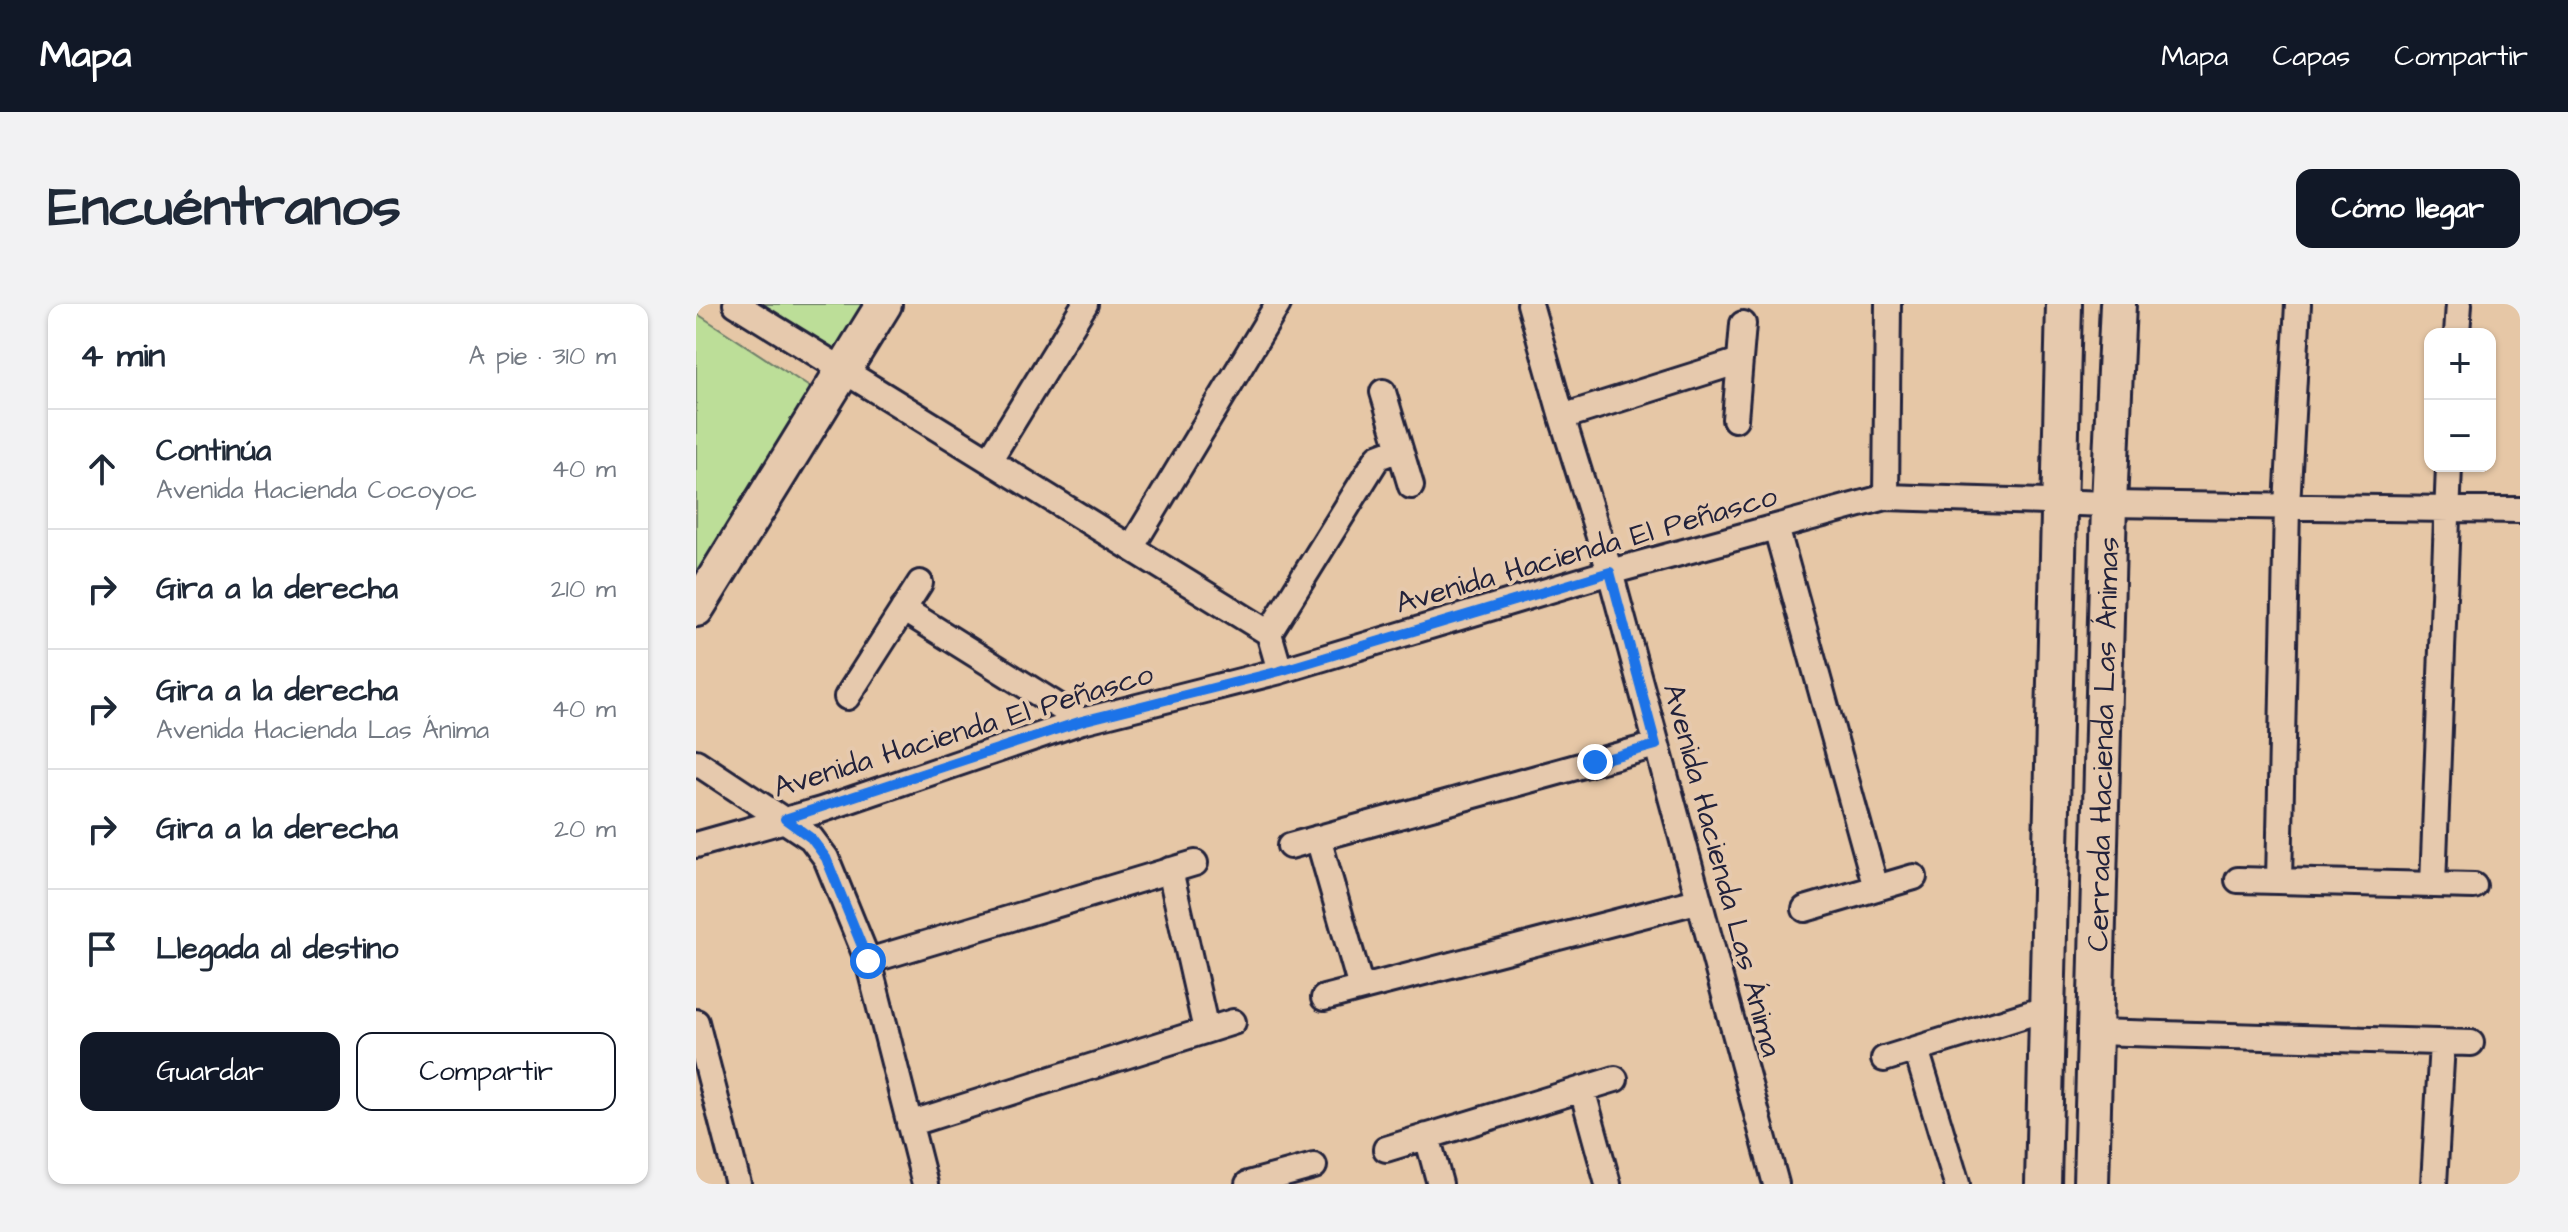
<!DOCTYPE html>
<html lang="es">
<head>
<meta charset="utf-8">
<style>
  body { margin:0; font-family:"Architects Daughter",sans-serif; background:#f2f2f3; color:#1f2937 }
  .controls { position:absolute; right:24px; top:24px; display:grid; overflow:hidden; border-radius:16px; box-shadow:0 2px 6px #0004 }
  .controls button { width:72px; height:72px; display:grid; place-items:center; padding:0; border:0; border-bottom:2px solid #e0e1e3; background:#fff; color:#1f2937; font:40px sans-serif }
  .stop { position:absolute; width:24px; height:24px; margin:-18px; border:6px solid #1a73e8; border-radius:50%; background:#fff }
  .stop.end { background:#1a73e8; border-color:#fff; box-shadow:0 2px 8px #0008 }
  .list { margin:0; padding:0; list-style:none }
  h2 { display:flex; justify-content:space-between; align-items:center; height:104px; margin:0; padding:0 32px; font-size:34px }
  h2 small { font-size:26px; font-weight:400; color:#747a83 }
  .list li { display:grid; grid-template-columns:52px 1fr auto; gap:24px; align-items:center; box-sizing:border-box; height:120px; padding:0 32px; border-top:2px solid #e0e1e3 }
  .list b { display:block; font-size:30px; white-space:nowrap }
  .list p { margin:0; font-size:26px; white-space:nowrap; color:#747a83 }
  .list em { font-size:26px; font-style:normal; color:#747a83 }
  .actions { display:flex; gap:16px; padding:24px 32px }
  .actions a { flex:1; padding:18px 0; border:2px solid #111827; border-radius:16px; text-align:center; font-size:28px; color:#111827 }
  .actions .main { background:#111827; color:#fff }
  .icon { flex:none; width:44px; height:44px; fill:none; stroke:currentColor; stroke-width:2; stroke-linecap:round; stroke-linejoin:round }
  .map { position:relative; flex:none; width:1824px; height:880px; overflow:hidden; border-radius:16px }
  header { display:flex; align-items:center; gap:48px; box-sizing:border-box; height:112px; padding:0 40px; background:#111827; color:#fff }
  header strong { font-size:38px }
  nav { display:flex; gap:44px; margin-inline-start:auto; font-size:28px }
  .intro { display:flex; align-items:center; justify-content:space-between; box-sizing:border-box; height:192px; padding:0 48px }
  h1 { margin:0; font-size:56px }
  .button { padding:20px 36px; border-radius:16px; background:#111827; color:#fff; font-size:28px; font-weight:700 }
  main { display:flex; gap:48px; padding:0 48px }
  aside { flex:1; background:#fff; border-radius:16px; box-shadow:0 2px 6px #0004 }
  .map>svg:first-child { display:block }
  .green { fill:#bcde98; stroke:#6f806a; stroke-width:2 }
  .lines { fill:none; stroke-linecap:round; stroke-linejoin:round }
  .street-casing { stroke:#22223b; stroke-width:30 }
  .secondary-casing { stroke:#22223b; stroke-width:40 }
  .street { stroke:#e6c9ad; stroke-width:24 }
  .secondary { stroke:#e6c9ad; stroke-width:34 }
  .route { stroke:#1a73e8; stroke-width:10 }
  .labels { text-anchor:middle; stroke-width:8; stroke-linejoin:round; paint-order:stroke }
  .street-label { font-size:30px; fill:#22223b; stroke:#e6c9ad }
</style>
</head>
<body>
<header>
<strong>Mapa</strong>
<nav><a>Mapa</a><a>Capas</a><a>Compartir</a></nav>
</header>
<div class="intro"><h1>Encuéntranos</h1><a class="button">Cómo llegar</a></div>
<main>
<aside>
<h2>4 min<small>A pie · 310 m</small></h2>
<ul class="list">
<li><svg class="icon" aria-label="ahead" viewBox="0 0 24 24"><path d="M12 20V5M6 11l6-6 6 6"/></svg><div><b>Continúa</b><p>Avenida Hacienda Cocoyoc</p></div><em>40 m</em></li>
<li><svg class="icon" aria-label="right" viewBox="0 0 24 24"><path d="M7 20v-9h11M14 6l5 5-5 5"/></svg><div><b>Gira a la derecha</b></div><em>210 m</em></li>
<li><svg class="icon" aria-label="right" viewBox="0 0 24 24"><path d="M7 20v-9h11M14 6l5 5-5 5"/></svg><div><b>Gira a la derecha</b><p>Avenida Hacienda Las Ánima</p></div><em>40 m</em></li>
<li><svg class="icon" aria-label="right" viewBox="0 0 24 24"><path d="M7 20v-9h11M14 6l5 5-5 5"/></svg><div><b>Gira a la derecha</b></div><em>20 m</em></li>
<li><svg class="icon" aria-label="arrive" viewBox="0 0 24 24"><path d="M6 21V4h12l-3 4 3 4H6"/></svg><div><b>Llegada al destino</b></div></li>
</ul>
<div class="actions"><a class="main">Guardar</a><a>Compartir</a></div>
</aside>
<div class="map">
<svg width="1824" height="880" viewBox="0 0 1824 880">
  <rect width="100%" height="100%" fill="#e6c7a6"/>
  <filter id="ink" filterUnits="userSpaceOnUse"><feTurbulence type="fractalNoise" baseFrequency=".0125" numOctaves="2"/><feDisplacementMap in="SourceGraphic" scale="16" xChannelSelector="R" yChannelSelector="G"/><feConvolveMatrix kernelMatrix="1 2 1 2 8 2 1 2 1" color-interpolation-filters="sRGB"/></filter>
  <g filter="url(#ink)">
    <!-- green -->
    <path class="green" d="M63,0H169L138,47Z
      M0,9L118,86L0,271Z"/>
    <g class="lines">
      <defs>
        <path id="street" d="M40,0L573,329L584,367
          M834,0L866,113L914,268L1080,880
          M1761,30L1763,0
          M687,88L715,182
          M866,113L1044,57
          M1039,115L1047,20
          M294,155L389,0
          M1190,193L1192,0
          M1080,223L1180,584
          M435,244L582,0
          M207,305L386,417
          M573,329L682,153L703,145
          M151,393L224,279
          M0,458L115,534L130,554L172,657L229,880
          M622,534L665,684
          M0,541L125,506L386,417L584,367L914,268L1190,193L1413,200L1824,206
          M594,542L960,441
          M474,566L510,726
          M1542,576L1778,582
          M1583,577L1591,202L1602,0
          M1737,581L1753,162
          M1109,605L1218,573
          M172,657L499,559
          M628,694L1001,597
          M0,718L42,880
          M1399,728L1775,739
          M1220,745L1261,880
          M1188,755L1352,704
          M886,785L912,880
          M213,820L537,718
          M731,832L744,880
          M690,845L919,775
          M552,880L618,862
          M1738,880L1746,739"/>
        <g id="secondary">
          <path d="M0,305L188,0"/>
          <path d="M1347,880L1368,0"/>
          <path id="s1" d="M1395,880L1413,200L1422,0"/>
        </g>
      </defs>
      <!-- street casing -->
      <use href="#street" class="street-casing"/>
      <!-- secondary casing -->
      <use href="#secondary" class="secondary-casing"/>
      <!-- street -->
      <use href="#street" class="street"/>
      <!-- secondary -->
      <use href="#secondary" class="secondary"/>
    </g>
  </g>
  <g class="lines" filter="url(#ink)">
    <!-- route -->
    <path class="route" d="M172,657L130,554L115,534L89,515L386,417L584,367L914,268L960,441L899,458"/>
  </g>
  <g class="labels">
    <!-- street labels -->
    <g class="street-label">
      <text transform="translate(890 245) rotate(-16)" y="10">Avenida Hacienda El Peñasco</text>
      <text transform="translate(267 426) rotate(-17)" y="10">Avenida Hacienda El Peñasco</text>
      <text dy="10" stroke="none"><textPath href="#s1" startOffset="440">Cerrada Hacienda Las Ánimas</textPath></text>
      <text transform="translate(1027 566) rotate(75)" y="10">Avenida Hacienda Las Ánima</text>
    </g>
  </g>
</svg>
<div class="controls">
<button>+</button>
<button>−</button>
</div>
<div class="stop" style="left:172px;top:657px"></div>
<div class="stop end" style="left:899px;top:458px"></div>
</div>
</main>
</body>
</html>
